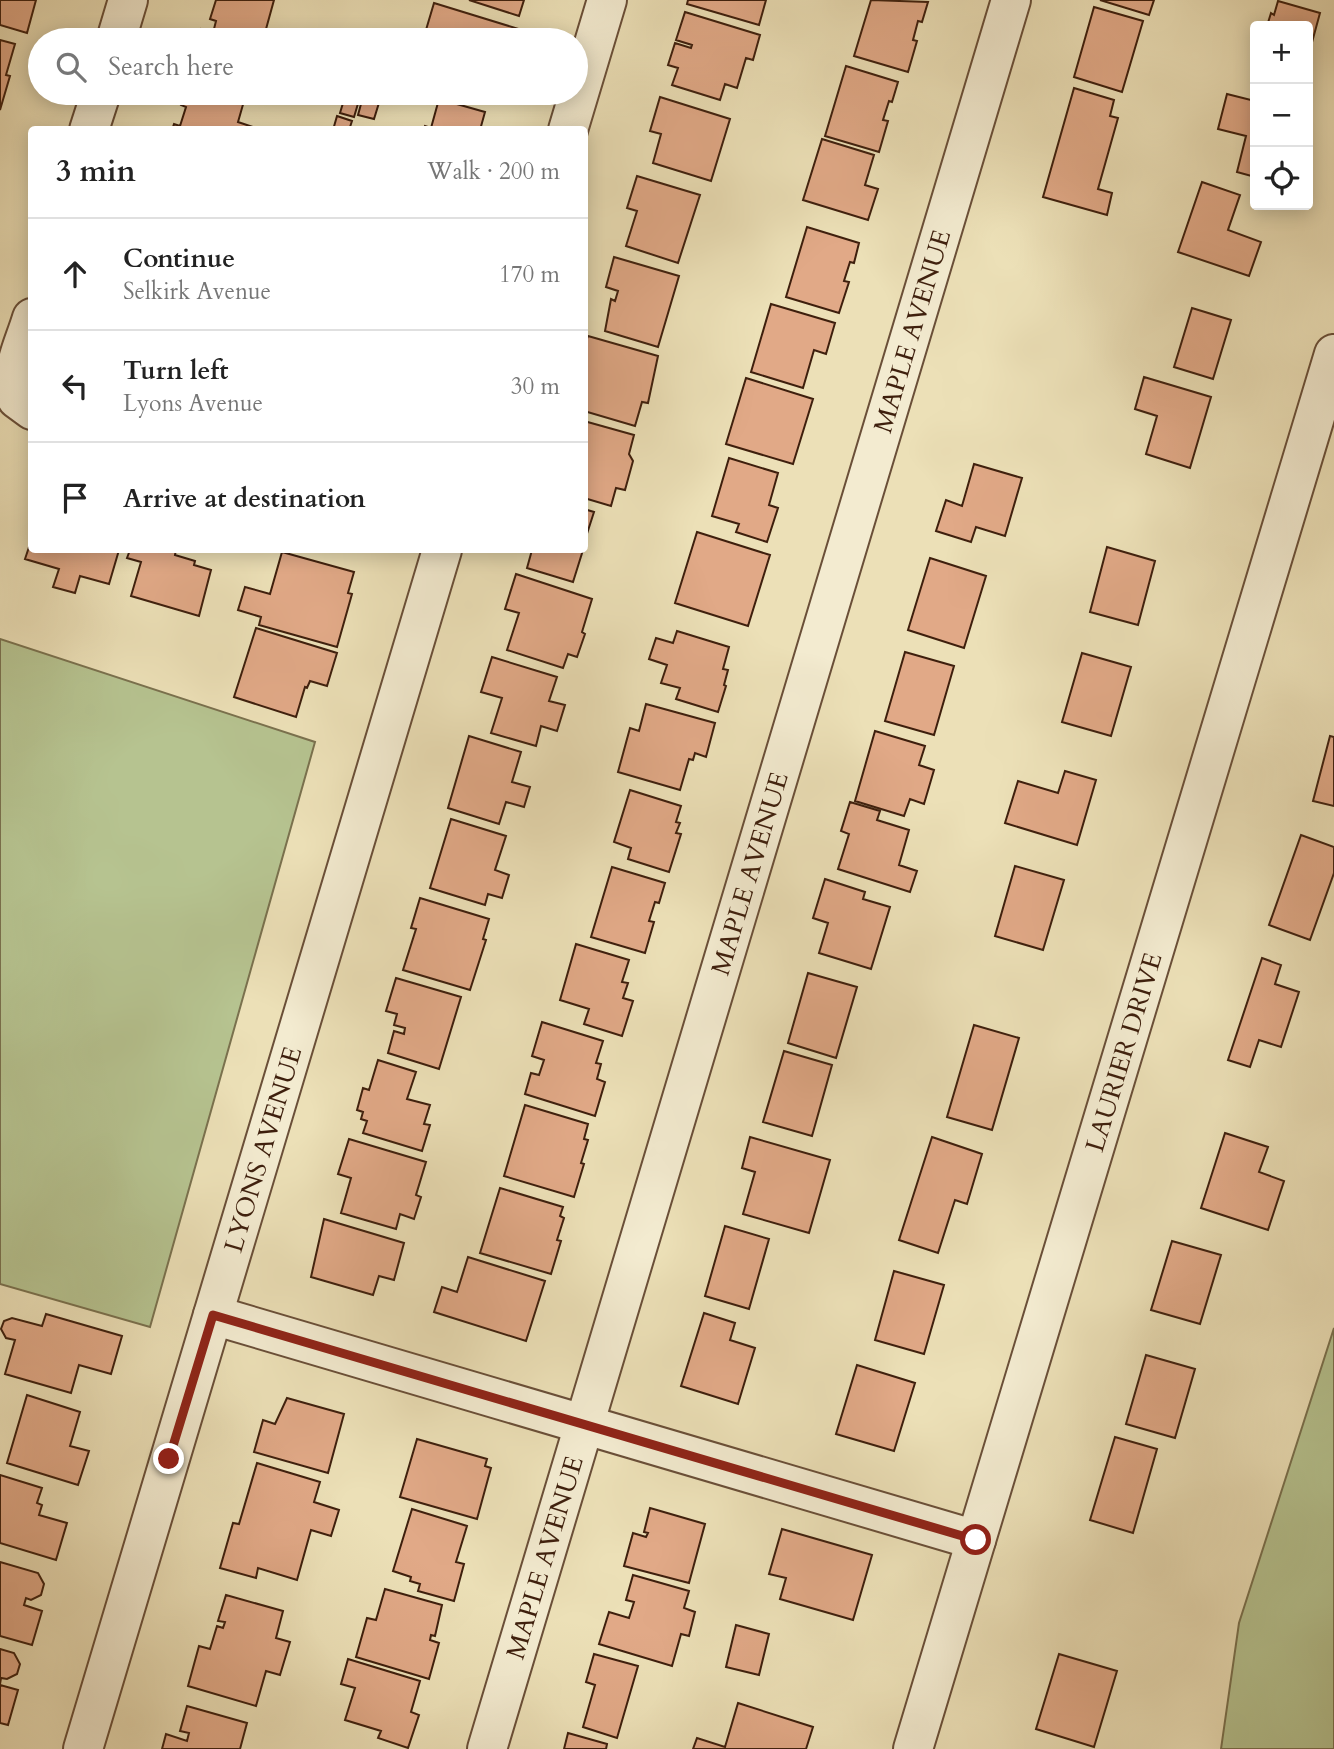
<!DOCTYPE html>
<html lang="en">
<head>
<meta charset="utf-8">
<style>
  body { margin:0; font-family:Cardo,serif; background:#f6f6f6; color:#222 }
  .controls { position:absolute; right:21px; top:21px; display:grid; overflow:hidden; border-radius:7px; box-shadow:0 4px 18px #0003 }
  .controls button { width:63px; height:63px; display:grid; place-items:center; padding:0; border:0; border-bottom:2px solid #e0e0e0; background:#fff; color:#222; font:35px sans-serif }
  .stop { position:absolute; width:21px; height:21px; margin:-16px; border:5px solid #8f2418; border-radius:50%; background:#fff }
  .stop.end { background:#8f2418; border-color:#fff; box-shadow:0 2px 7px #0008 }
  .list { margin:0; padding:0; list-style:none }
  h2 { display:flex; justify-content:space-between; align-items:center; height:91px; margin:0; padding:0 28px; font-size:30px }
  h2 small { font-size:23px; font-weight:400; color:#767676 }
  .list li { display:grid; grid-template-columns:46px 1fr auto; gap:21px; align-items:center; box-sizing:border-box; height:112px; padding:0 28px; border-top:2px solid #e0e0e0 }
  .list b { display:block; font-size:26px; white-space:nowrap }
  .list p { margin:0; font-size:23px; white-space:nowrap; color:#767676 }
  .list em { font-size:23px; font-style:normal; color:#767676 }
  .icon { flex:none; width:38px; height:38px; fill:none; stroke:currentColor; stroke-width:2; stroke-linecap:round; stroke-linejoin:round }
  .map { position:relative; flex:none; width:1334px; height:1749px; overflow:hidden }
  .search { position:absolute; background:#fff; box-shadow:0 4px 18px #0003; left:28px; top:28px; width:560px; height:77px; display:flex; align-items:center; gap:18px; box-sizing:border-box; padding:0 24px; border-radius:38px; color:#767676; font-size:26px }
  .panel { position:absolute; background:#fff; box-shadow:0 4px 18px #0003; left:28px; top:126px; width:560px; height:427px; border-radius:7px }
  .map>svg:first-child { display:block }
  .green { fill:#b6c390; stroke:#7a714e; stroke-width:2 }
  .building { fill:#e1a987; stroke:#3e1f0d; stroke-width:2 }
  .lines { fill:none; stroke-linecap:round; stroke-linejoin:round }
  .minor-casing { stroke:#6a4f38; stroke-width:42 }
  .minor { stroke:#f3ebd0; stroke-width:38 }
  .route { stroke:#8f2418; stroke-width:9 }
  .labels { text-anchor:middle; stroke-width:5; stroke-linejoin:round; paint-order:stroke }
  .street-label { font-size:26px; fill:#3e1f0d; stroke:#f3ebd0 }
</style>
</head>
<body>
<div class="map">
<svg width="1334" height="1749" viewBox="0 0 1334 1749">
  <rect width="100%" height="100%" fill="#ece0b7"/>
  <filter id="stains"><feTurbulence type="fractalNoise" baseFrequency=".00286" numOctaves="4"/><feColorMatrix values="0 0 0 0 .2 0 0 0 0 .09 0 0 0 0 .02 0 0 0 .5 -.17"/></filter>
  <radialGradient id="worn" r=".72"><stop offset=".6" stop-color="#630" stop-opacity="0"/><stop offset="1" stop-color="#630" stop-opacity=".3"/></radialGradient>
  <!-- green -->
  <path class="green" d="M0,639L315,742L150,1327L0,1284Z
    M1334,1328V1749H1221L1239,1623Z"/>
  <!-- building -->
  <path class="building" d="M0,0H36L27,33L0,25Z
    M216,0H274L263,40H198L201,29L213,33L216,21L210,19Z
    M469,0H524L519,16Z
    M688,0H766L759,25L687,4Z
    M871,0L928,2L922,22L918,21L913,40L917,41L908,72L854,56Z
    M1100,0H1154L1149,15Z
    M1278,1L1320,13L1308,57V26H1267L1271,13L1274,15Z
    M434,3L525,31L522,40H423Z
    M1094,7L1143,21L1122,92L1074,77Z
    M685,12L760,35L753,60L746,58L737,88L725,84L720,100L672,85L678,68L668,65L675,43L691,48L692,45L676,40Z
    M0,40L15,44L6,75L10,76L0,110Z
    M846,66L898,82L892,102L889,101L883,120L888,121L879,152L825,136Z
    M1074,88L1114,100L1110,116L1118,118L1098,189L1112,193L1107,215L1043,197Z
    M184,93H216L244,101L238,122L262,130H172L174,124L180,126L186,107L181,105Z
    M346,93L360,97L354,117L340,113Z
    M364,93H382L374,119L358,115Z
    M1227,94L1255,101V177L1237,172L1246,136L1218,129Z
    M660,97L730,119L711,181L653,163L661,134L650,131Z
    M439,99L485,112L480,130H424L425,126L431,128Z
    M337,116L352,121L349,130H333Z
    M822,139L874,155L865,185L878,189L868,220L803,200Z
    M637,176L700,195L678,263L626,246L637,211L627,208Z
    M1202,182L1240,195L1228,230L1261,242L1249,276L1178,252Z
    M807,227L859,243L854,263L850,262L844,281L849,282L839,313L786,297Z
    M614,257L679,276L658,347L605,331L611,299L615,301L618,291L606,287Z
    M771,304L835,323L826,354L814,350L803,388L751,372Z
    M1192,308L1231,320L1213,379L1174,367Z
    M588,336L658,356L648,403L642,402L635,426L584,411V347Z
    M1144,377L1211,397L1190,468L1146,454L1157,416L1135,409Z
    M746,378L813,399L793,464L726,444Z
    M584,421L634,435L629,454L633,461L625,490L616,488L611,506L584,498Z
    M729,458L778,473L769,505L778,508L767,542L736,532L739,524L712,516Z
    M974,464L1022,478L1005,536L976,527L971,542L936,531L946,500L962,506Z
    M584,509L594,512L584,543Z
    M697,532L770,555L748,626L675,603Z
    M32,538V550H119L109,584L80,576L75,593L53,587L59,569L25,559Z
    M1107,547L1155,561L1138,625L1090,612Z
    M130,550H176L175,555L195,561L194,565L211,570L199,616L131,596L141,562L127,558Z
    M532,550H583L573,582L527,568Z
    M282,552L354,572L348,593L352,594L337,647L259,625L261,617L238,610L245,587L270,594Z
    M930,558L986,576L964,648L908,630Z
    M516,574L592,599L582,632L585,634L577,657L568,654L563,668L507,650L519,613L505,609Z
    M256,628L337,653L327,686L310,681L307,688L305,687L296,717L234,697Z
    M677,631L729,647L723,669L728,670L724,685L726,686L718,712L676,699L680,688L661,683L667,665L649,659L656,638L673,643Z
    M905,652L954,666L934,735L885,721Z
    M1082,653L1131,667L1111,736L1062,722Z
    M492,657L557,677L549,701L565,705L557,731L541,726L536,746L491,733L502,698L481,692Z
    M646,704L715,723L706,757L695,753L693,760L689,759L680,790L618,772L630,728L639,731Z
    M875,731L925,746L919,765L934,770L924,804L910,799L904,816L855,801Z
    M469,736L521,752L512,782L530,787L524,807L506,802L499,824L448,808Z
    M1330,736L1334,737V806L1313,801Z
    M1065,771L1096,780L1077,845L1005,823L1018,781L1058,793Z
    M630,790L681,806L676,822L680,823L676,833L681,834L669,872L628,859L631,848L614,842Z
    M850,802L880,811L877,820L909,830L899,865L917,871L910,892L838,869L849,834L841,831Z
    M451,819L506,836L495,870L509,875L502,898L488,894L485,905L430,888Z
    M1301,835L1334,847V873L1310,940L1269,925Z
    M1015,866L1064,880L1043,950L995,936Z
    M612,867L665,883L659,903L655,902L649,921L654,922L645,953L591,937Z
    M825,879L865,892L863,899L890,907L871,969L819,953L828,923L813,918Z
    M420,898L489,919L483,939L486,940L470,990L403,970L416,929L411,928Z
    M576,944L629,960L622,982L628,983L623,998L633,1001L622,1036L584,1024L589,1009L560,1000Z
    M1262,958L1281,965L1275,984L1299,992L1281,1047L1259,1040L1250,1067L1228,1060Z
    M808,973L857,987L836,1058L788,1043Z
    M396,978L461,997L439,1069L388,1053L394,1031L404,1034L405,1028L394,1025L397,1014L386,1011Z
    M542,1022L603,1041L596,1063L601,1064L597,1079L605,1082L595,1116L525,1094L531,1073L539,1075L544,1060L532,1056Z
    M974,1025L1019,1038L992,1130L947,1117Z
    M784,1051L832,1065L812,1136L763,1122Z
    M378,1060L416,1072L407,1099L430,1105L424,1124L430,1125L422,1151L363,1133L367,1121L361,1119L363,1112L357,1110L363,1088L369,1090Z
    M525,1105L588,1124L584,1139L588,1140L581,1163L584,1164L574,1197L504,1176Z
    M1225,1133L1268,1147L1259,1172L1284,1181L1268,1230L1201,1208Z
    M750,1137L830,1160L809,1233L743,1214L755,1172L742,1168Z
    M932,1137L982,1154L967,1204L955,1200L938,1253L899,1240Z
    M349,1139L426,1162L416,1195L421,1197L414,1219L400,1214L396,1229L341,1213L351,1178L338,1174Z
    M500,1188L563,1207L560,1216L564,1218L557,1240L561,1241L551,1274L480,1253Z
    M324,1219L404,1243L394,1280L379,1276L373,1295L311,1277Z
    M725,1226L769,1239L749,1309L705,1296Z
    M1172,1241L1221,1255L1200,1324L1151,1310Z
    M468,1257L545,1281L526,1341L434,1312L442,1287L457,1292Z
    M894,1271L944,1285L924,1354L875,1340Z
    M704,1313L735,1323L730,1340L755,1348L738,1404L681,1386Z
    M46,1314L122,1336L111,1374L79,1365L71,1393L5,1374L15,1340L6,1338L1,1329L4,1321L12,1318L42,1326Z
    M1146,1355L1195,1369L1175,1438L1126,1424Z
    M857,1365L915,1383L894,1451L836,1434Z
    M27,1395L80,1412L70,1446L89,1451L78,1485L7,1463Z
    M287,1398L344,1414L328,1473L254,1452L263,1420L275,1424Z
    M1115,1437L1157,1449L1133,1533L1090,1520Z
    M417,1439L487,1459L485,1466L491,1468L477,1519L400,1497Z
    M257,1463L320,1482L314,1502L339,1510L331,1536L311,1530L297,1580L258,1568L256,1578L220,1568L233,1523L239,1524Z
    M0,1475L42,1488L37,1503L42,1505L39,1515L67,1523L56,1560L0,1543Z
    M650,1508L705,1524L689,1583L624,1566L633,1533L646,1537L648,1533L644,1532Z
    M412,1509L467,1526L456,1562L464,1564L454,1601L418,1591L420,1584L410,1581L411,1577L393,1571Z
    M782,1529L872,1555L853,1620L780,1599L786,1578L769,1574Z
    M0,1562L38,1573L44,1584L41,1595L31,1600L26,1598L24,1605L42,1611L32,1645L0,1636Z
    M633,1575L689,1591L684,1608L695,1612L689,1636L681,1634L672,1666L599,1644L609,1612L629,1618L634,1602L626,1600Z
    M385,1589L442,1605L435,1636L431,1635L430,1640L439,1643L429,1679L356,1657L367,1618L376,1620Z
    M226,1595L283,1611L276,1638L290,1642L280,1675L266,1671L256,1706L188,1686L199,1646L210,1649L217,1626L223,1628L225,1622L218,1621Z
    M736,1625L769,1634L759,1675L726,1667Z
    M0,1649L14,1653L20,1664L17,1674L7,1679L1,1678L0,1684Z
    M594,1654L638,1666L617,1738L583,1727L595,1685L586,1682Z
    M1059,1654L1117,1671L1094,1747L1036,1729Z
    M348,1659L420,1681L411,1712L419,1715L408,1748L378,1738L381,1731L345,1720L355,1688L341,1684Z
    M0,1685L18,1690L8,1725L0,1723Z
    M738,1703L813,1727L806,1749H693L697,1738L725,1747Z
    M187,1706L247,1723L240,1749H162L166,1734L187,1741L189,1733L180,1731Z
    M568,1733L607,1744L606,1749H564Z"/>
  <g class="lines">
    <defs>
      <g id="minor">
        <path d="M116,40L128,0"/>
        <path d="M89,130L101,93"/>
        <path d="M568,130L607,0"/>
        <path d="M32,318C23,348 10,368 17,399L32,410"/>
        <path d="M213,1315L976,1540"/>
        <path id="s1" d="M83,1749L442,550"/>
        <path id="s2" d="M487,1749L1011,0"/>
        <path id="s3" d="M913,1749L1334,354"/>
      </g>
    </defs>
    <!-- minor casing -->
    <use href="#minor" class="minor-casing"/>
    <!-- minor -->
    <use href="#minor" class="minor"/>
  </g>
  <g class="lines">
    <!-- route -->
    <path class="route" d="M169,1459L213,1315L976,1540"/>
  </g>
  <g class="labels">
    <!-- street labels -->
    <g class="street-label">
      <text dy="9" stroke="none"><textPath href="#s2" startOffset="1480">MAPLE AVENUE</textPath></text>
      <text dy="9" stroke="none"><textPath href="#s2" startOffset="914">MAPLE AVENUE</textPath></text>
      <text dy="9" stroke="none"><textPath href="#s3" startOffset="728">LAURIER DRIVE</textPath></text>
      <text dy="9" stroke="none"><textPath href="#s1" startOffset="626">LYONS AVENUE</textPath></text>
      <text dy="9" stroke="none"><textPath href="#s2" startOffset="200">MAPLE AVENUE</textPath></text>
    </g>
  </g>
  <rect width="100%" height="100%" filter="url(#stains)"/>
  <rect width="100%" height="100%" fill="url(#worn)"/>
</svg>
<div class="controls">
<button>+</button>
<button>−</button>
<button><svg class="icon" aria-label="locate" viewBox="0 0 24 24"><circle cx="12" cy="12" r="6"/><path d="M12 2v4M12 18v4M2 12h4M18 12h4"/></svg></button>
</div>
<div class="stop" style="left:976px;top:1540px"></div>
<div class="stop end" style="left:169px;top:1459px"></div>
<div class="search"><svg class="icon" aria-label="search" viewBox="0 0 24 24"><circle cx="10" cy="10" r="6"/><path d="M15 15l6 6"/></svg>Search here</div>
<section class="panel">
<h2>3 min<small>Walk · 200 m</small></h2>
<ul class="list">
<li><svg class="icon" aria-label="ahead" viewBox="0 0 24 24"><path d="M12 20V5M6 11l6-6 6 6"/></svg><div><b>Continue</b><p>Selkirk Avenue</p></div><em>170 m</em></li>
<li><svg class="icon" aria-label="left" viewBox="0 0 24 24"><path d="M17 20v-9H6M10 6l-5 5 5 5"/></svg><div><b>Turn left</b><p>Lyons Avenue</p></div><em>30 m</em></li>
<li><svg class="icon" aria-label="arrive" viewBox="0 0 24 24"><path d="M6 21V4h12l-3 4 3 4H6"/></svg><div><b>Arrive at destination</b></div></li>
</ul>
</section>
</div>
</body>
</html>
